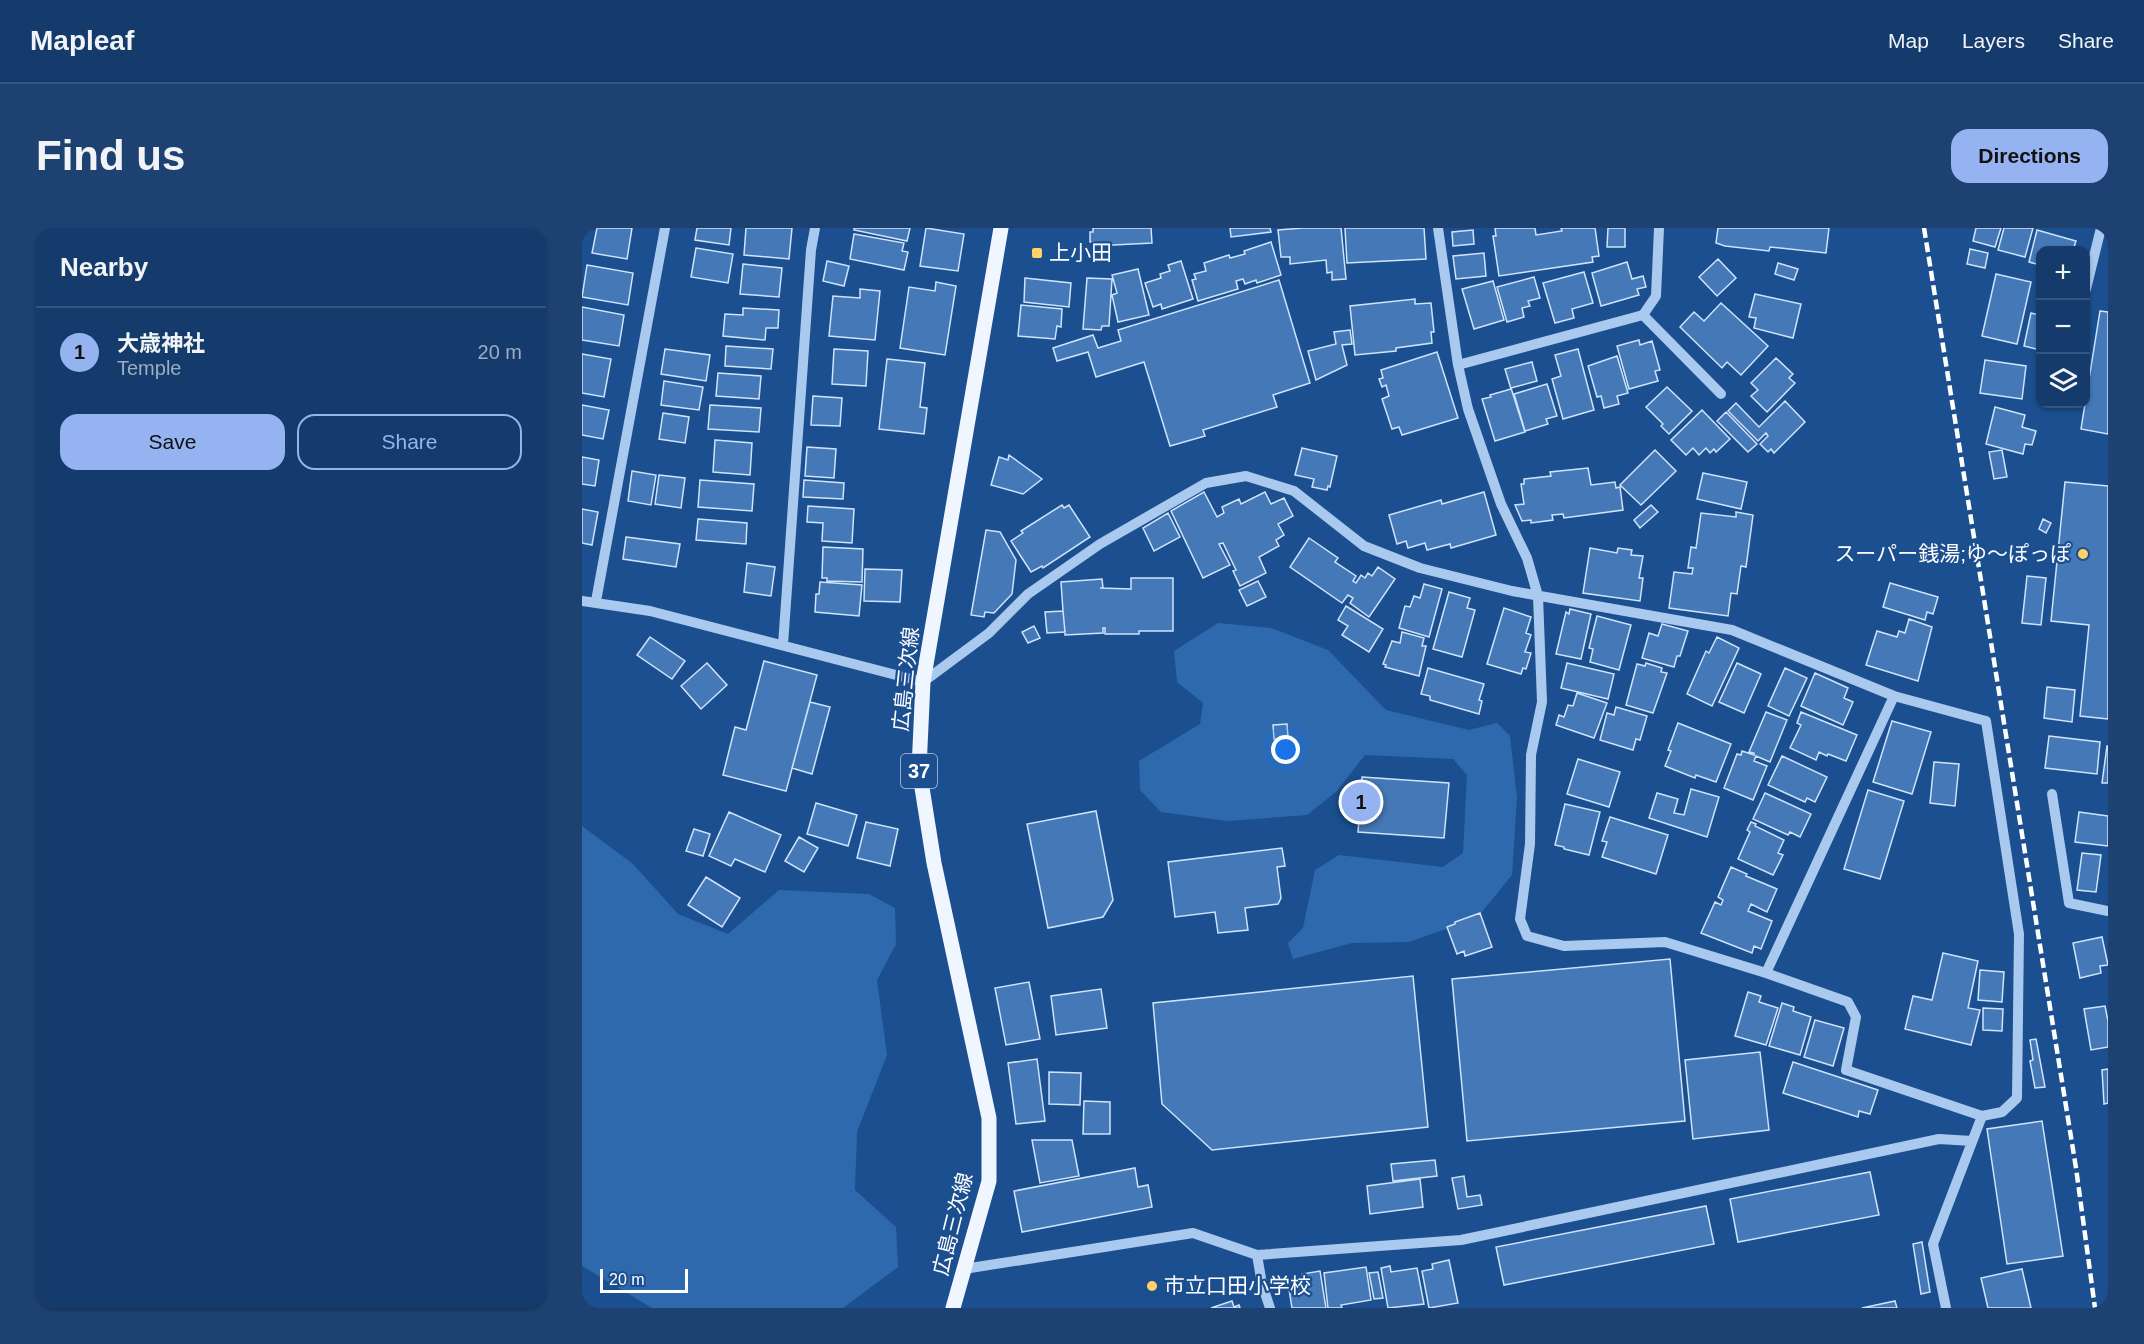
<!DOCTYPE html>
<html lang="en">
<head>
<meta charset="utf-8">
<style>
  body { margin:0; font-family:Helvetica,"Noto Sans JP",sans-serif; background:#1d4271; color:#f1f3f6 }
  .controls { position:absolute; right:18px; top:18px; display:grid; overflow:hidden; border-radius:12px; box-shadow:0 2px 4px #0004 }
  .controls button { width:54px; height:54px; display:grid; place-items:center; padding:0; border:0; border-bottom:2px solid #33557e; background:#143b6b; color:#f1f3f6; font:30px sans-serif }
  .scale { position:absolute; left:18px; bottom:15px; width:88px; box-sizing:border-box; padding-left:6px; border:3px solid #fff; border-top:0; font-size:16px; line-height:21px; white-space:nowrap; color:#fff; -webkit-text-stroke:4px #1b4f8f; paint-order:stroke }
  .you { position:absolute; left:704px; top:522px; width:21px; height:21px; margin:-15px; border:4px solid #fff; border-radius:50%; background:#1a73e8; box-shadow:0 0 0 9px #1a73e833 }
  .badge { display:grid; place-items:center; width:39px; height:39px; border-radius:50%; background:#95b2f1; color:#111; font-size:20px; font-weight:700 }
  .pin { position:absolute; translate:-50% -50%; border:3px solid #fff; box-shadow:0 2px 6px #0006 }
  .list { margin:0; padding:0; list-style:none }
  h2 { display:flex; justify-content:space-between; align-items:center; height:78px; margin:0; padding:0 24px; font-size:26px }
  h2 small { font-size:20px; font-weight:400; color:#9dadc1 }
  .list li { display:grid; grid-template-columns:39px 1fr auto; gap:18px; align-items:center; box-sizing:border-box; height:90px; padding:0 24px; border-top:2px solid #33557e }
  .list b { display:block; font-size:22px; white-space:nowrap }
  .list p { margin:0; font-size:20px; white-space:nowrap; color:#9dadc1 }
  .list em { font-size:20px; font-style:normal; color:#9dadc1 }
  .actions { display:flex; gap:12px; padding:18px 24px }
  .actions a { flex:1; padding:14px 0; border:2px solid #95b2f1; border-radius:18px; text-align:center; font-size:21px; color:#95b2f1 }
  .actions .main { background:#95b2f1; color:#111 }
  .icon { flex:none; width:33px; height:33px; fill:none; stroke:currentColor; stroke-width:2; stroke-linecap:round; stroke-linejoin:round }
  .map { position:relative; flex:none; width:1526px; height:1080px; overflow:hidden; border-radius:18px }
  header { display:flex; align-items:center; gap:36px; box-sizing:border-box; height:84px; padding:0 30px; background:#143b6b; border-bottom:2px solid #33557e }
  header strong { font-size:28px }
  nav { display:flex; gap:33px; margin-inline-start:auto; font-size:21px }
  .intro { display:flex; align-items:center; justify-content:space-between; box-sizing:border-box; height:144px; padding:0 36px }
  h1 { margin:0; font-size:42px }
  .button { padding:15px 27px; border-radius:18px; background:#95b2f1; color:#111; font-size:21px; font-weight:700 }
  main { display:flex; gap:36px; padding:0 36px }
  aside { flex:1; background:#143b6b; border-radius:18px; box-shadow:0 2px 4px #0004 }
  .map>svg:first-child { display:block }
  .green { fill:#2e69ad }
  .building { fill:#4478b7; stroke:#cfe3fa; stroke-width:1.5 }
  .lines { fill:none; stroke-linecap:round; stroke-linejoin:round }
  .minor { stroke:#a9c9ee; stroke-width:10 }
  .major { stroke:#f0f6ff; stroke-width:15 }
  .rail { stroke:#fff; stroke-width:4.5; stroke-dasharray:10 4.5; stroke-linecap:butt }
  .poi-dot { fill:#ffd166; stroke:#1b4f8f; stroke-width:2 }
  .labels { text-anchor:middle; stroke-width:4.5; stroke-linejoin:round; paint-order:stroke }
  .shield { fill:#1b4f8f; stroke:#bbcadd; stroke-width:1.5 }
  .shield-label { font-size:20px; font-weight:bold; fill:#fff }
  .poi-label { font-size:21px; fill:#fff; stroke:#1b4f8f; text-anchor:start }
  .street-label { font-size:21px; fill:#fff; stroke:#1b4f8f }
</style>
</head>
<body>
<header>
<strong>Mapleaf</strong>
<nav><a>Map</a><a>Layers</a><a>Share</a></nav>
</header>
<div class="intro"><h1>Find us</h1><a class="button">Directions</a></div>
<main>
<aside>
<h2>Nearby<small></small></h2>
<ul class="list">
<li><span class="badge">1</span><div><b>大歳神社</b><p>Temple</p></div><em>20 m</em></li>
</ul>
<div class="actions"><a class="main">Save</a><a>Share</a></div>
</aside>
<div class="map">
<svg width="1526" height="1080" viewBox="0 0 1526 1080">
  <rect width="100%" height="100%" fill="#1b4f8f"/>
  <!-- green -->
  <path class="green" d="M636,395L689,400L746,422L804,482L887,502L915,495L928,508L935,570L930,647L895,690L827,714L770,715L711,731L706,715L721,700L733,642L757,627L861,639L881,625L885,547L871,531L783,527L754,564L725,587L645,593L579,584L558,562L557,533L618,496L621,475L595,454L592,423Z
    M0,598L51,636L96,686L146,706L197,662L287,666L313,680L314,716L295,752L305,827L275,904L273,962L314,999L316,1039L261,1080H70L0,1038Z"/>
  <!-- building -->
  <path class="building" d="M15,0H50L45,31L10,25Z
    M115,0H149L147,17L113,12Z
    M164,0H210L207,31L162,27Z
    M272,0H328L325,13L272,2Z
    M344,0L382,6L376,43L338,38Z
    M511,0H569L570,15L512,18V14H508V4H511Z
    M648,0H688L689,4L649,9Z
    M721,0H759L764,51L750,52V44L745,45L744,32L708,36V29H699L696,2Z
    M763,0H842L844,31L765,35Z
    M913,0H953L954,7L980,3L979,0H1013L1017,28L1010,29L1011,34L917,48L911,8H914Z
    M1026,0H1043V19H1025Z
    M1136,0H1247L1244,25L1188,19L1187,23L1143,18L1134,15Z
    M1394,0H1419L1413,19L1391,13Z
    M1422,0H1451L1443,29L1416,22Z
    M891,2L892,16L871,18L870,4Z
    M1455,2L1494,13L1491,22H1458V37L1447,34Z
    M272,6L322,15L320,23L326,24L322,42L268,31Z
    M689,14L699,47L675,55L674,52L663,56L661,51L654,53L656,61L616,73L610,52L614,51L612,46L624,43L622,35L647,27L648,30L663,26L662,23Z
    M114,20L151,26L146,55L109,49Z
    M1388,21L1406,25L1403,40L1385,36Z
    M902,25L904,48L874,51L871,28Z
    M1136,31L1154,50L1135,68L1117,49Z
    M245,33L267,38L262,58L241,53Z
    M599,33L611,71L580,81L579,76L571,79L563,55L579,50L578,46L588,43L586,37Z
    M1045,34L1050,51L1061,48L1064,59L1055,61L1057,67L1019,78L1010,45Z
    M1196,35L1216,41L1212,52L1193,46Z
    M161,36L200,40L197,69L158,66Z
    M5,37L51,45L46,77L0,69Z
    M556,41L567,87L536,94L530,67L535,65L530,47Z
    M1002,44L1011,75L990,81L992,90L973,95L961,55Z
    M1414,46L1449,54L1435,116L1400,108Z
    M952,49L958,70L946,73L948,78L940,80L942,89L925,94L915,59Z
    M443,50L489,55L487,79L442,74Z
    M505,50L530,51L527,98H520L519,102L501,101Z
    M697,52L728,155L691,167L695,179L621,202L623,208L588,218L562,134L514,149L506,124L475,133L471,120L511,107L516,120L539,113L536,102Z
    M911,53L922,92L892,101L880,61Z
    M354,54L374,58L363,127L318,120L327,59L353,63Z
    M278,61L298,63L293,112L247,108L251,68L278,70Z
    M1173,66L1219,76L1211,110L1172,100L1174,90L1167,89Z
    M833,71V76L849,75L852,104H849L850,115L814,120V123L773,127L768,78Z
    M1139,75L1186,118L1159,147L1145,134L1140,140L1098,99L1112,84L1122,93Z
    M439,77L480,81L479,99L475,98L473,111L436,108Z
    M0,79L42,87L37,118L0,112Z
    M161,80L197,82L196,100H184L183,112L141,108L143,86L161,87Z
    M1518,83L1526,84V206L1499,201Z
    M1449,85L1458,87V122L1442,118Z
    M768,102L770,116L760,117L765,137L734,152L726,123L754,116L752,104Z
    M1057,112L1058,117L1070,113L1078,142L1073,143L1076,153L1047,161L1035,118Z
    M144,118L191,121L189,141L143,138Z
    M83,121L128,127L124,153L79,146Z
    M252,121L286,123L284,158L250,156Z
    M996,121L1012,182L981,191L970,151L979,148L973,127Z
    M855,124L876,190L820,207L817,199L810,201L800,171L807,168L804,157L800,159L797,151L801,150L799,142Z
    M0,126L29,131L22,169L0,165Z
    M1035,128L1046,165L1035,168L1037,176L1022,180L1019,168L1015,169L1006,138Z
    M1194,130L1211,146L1207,150L1213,155L1185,184L1169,168L1176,162L1169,155Z
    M305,131L343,135L338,179L345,180L342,206L297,201Z
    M1403,132L1444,138L1440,171L1398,165Z
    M950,134L955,153L929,160L943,204L913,213L900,171L909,169L908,167L929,161L923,141Z
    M136,145L179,148L177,171L134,168Z
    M82,153L121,159L117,182L79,177Z
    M965,156L975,188L964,191L966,196L943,203L932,166Z
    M1085,159L1110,183L1087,206L1079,198L1081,196L1064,179Z
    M231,168L260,170L258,198L229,197Z
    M1203,173L1223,194L1192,225L1189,221L1186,224L1178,216L1186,208L1184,205L1176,213L1146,183L1154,175L1177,199Z
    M0,177L27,182L21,211L0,207Z
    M128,177L179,180L177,204L126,201Z
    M1413,179L1443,187L1440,199L1454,203L1450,217L1443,216L1441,226L1404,216Z
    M1120,182L1148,211L1134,224L1132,221L1128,225L1124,220L1117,227L1111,220L1104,227L1089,212Z
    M1144,184L1175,216L1166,224L1135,193Z
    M81,185L107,189L103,215L77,211Z
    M133,212L170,215L168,247L131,244Z
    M225,219L254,221L252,250L223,248Z
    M720,220L755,228L748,259L746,258L745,262L730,259L732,251L713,247Z
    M1073,222L1094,243L1059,277L1038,257Z
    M1420,222L1425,249L1412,251L1407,224Z
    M427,227L460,251L441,266L409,257L417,229L426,232Z
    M0,229L17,232L13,258L0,256Z
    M1006,240L1009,257L1033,254L1034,260L1038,259L1041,282L982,290L981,286L970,287L971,292L949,295V292L940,293L933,277L942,276L939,256H942V251L969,248L968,244Z
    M50,243L74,247L69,277L46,273Z
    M1121,245L1165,254L1159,281L1115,271Z
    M77,247L103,250L99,280L73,276Z
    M118,252L172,256L170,283L116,279Z
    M222,252L262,255L261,271L221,269Z
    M1483,254L1526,258V491L1498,488L1507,397L1469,393Z
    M622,264L635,289L642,285L640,279L657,271L659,276L683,264L689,276L702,270L711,288L696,296L702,307L694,312L697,318L677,329L684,345L658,358L651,343L654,342L641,315L637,316L648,337L621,350L589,283Z
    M902,264L914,307L869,320L868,316L845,322L843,315L826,320L824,313L815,316L807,287L859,272L860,276Z
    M480,277L482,280L487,277L508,309L461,340L460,338L449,344L429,313L441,305L439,303Z
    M1069,277L1076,284L1058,300L1052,292Z
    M226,278L272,281L270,315L240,313L241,295L225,294Z
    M0,281L16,284L10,317L0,315Z
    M1154,284L1171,287L1164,339L1159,338L1155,366L1149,365L1146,388L1087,380L1092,344L1110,346L1111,340H1106L1109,319L1114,320L1119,285L1154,289Z
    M586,285L598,309L572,323L561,300Z
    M116,291L165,295L164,316L114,312Z
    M1461,291L1469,295L1464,305L1457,301Z
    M404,302L418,304L434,332L430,366L412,385L403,384L402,389L389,387Z
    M44,309L98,316L94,339L41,331Z
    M727,310L756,330L753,334L774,348L771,353L774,355L779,347L783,350L786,345L790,348L796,339L813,351L787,389L768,375L771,370L766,367L760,375L708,339Z
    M241,319L281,321L280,354L245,353V350H240Z
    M1008,320L1035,325L1036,320L1050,322L1049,327L1061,328L1057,350H1061L1058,373L1001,365Z
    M165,335L193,339L189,368L162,364Z
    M283,341L320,342L318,374L282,373Z
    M1445,348L1464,350L1459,397L1440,395Z
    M549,350H591V403H557V406H523V400H521V405L483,407V404L465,405L463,384L481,383L479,354L520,351L521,360H518L549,361Z
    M676,353L684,369L665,378L657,362Z
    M238,354L280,357L277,388L233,384L234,366H237Z
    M1308,355L1356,369L1351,386L1345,384L1343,392L1301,379Z
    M842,356L860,361L847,409L817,400L823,378L828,379L832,368L838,370Z
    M867,364L888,370L885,380L893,382L880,429L851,421Z
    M764,378L801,401L787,424L760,407L766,398L756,392Z
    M922,380L949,389L944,405L949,407L943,424L949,425L944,441L941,440L939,446L905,436Z
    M988,381L1009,386L999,431L974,426L984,384L987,386Z
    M481,383L483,404L465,405L463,384Z
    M1015,388L1049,397L1037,442L1008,434L1011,421L1007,420Z
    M1327,391L1350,399L1336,453L1284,437L1295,403L1315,409L1317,403L1323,405Z
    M1080,396L1106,403L1098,428H1095L1092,439L1060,430L1067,405L1076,408Z
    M452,398L458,410L446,415L440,404Z
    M820,404L842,410L840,418H844L837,448L803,439L804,437L801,436L810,413L818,415Z
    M68,409L103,433L90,451L55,427Z
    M1135,409L1157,420L1130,478L1105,466L1124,423L1127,425Z
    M182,433L235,447L204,563L141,547L153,499L164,502Z
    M125,435L145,457L119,481L99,458Z
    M985,435L1032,446L1026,471L979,460Z
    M1064,435L1080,440L1079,444L1085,445L1071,485L1044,477L1055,436L1063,438Z
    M1155,435L1179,446L1162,485L1137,474Z
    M846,440L902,456L897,472L900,473L897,486L848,472V468L839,466Z
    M1203,440L1225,450L1207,488L1186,478Z
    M1233,445L1266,460L1262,470L1271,474L1261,497L1219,478Z
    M1465,459L1493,462L1490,494L1462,490Z
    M995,465L1025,475L1012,510L974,497L977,487L982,489L986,477L991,478Z
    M228,474L248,479L230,546L210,540Z
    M1034,479L1065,488L1058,512L1054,511L1051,522L1018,512L1025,485L1032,487Z
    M1184,484L1205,492L1188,534L1174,528L1172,533L1185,538L1171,572L1142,560L1155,526L1159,527L1160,523L1172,527V525L1167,524Z
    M1219,484L1275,507L1264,533L1246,526L1245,528L1237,524L1234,532L1208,520L1219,497L1215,495Z
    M1310,493L1349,504L1330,566L1291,554Z
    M1096,495L1149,516L1134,554L1114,547L1113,550L1083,538L1089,523L1086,522Z
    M705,496L706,510L692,511L691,497Z
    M1467,508L1518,514L1515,546L1463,540Z
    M1525,518H1526V555H1520Z
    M1200,528L1245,549L1233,574L1225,570L1223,574L1186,557Z
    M996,531L1038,544L1027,579L985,566Z
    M1352,534L1377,536L1373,578L1348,575Z
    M780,549L867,555L862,610L776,604Z
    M1109,561L1137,569L1125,609L1067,590L1075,565L1096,571L1092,585L1102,587Z
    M1286,562L1322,573L1298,651L1262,641Z
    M1183,565L1229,586L1218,609L1208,604L1206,607L1171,591Z
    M234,575L275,587L266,618L225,606Z
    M983,576L1018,584L1007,627L982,621V619L973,617Z
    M514,583L531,672L521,689L466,700L445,596Z
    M147,584L199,607L183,644L153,631L149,638L127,628Z
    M1497,584L1526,588V618L1493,614Z
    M1028,589L1086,607L1074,646L1020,629L1025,614L1020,613Z
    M284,594L316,601L308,638L275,630Z
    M1169,594L1174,596L1173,598L1202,612L1196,625L1201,627L1191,647L1156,631L1168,604L1165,602Z
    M112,601L128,606L121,628L104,623Z
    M217,609L236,620L222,644L203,633Z
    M700,620L703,638L695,639L699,670L696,676L663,680L666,702L636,705L633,684L593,689L586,634Z
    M1500,625L1519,627L1514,664L1495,662Z
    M1149,639L1165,646L1164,648L1195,661L1185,684L1169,676L1166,683L1190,693L1179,721L1172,718L1170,725L1119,705L1133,674L1139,677L1141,672L1136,669Z
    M124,649L158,670L140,699L106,677Z
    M898,685L910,719L883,728L882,723L875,726L865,699L873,696V694Z
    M1520,709L1526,737L1518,738L1519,745L1498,750L1491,715Z
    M1361,725L1396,733L1386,780L1398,782L1389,817L1323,801L1331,768L1350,772Z
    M1088,731L1103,893L885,913L870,751Z
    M1398,742L1422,744L1420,774L1396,772Z
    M831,748L846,899L630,922L580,876L571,775Z
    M447,754L458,811L424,817L413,760Z
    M519,761L525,800L474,807L469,768Z
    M1166,764L1179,768L1177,774L1196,780L1184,817L1153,808Z
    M1200,775L1212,779L1211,783L1229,789L1218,827L1187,818Z
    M1523,778L1526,793V819L1509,822L1502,781Z
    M1401,780L1421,781L1420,803L1401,802Z
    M1233,792L1262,800L1251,838L1222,829Z
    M1454,811L1463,859L1453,860L1448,833L1451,832L1448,812Z
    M1178,824L1187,902L1111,911L1103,832Z
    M455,831L463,893L434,896L426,835Z
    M1211,834L1296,862L1288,886L1277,883L1276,889L1201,865Z
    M1526,841V875L1522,876L1520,842Z
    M467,844L499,845L498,877L467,876Z
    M502,873L528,874V906H501Z
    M1460,893L1481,1028L1425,1036L1405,901Z
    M450,912H490L497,948L458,955Z
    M853,932L855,948L811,953L809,936Z
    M553,940L556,959L566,957L570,979L440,1004L432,963Z
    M1288,944L1297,987L1156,1014L1148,971Z
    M882,948L885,969L898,967L900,977L876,981L870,950Z
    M838,951L841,979L788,986L785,958Z
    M1124,978L1132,1016L922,1057L914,1019Z
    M1340,1014L1348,1064L1339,1066L1331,1016Z
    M867,1032L876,1075L847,1080L840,1043L851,1041L850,1036Z
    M808,1038L809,1044L835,1040L842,1076L806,1080L799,1040Z
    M784,1039L789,1072L759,1077L760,1080H746L742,1045Z
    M1440,1041L1449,1080H1406L1399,1050Z
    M738,1043L744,1080H710L707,1061L722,1058L720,1046Z
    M796,1044L801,1070L792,1071L787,1045Z
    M650,1073L652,1079L657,1077L658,1080H629Z
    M1313,1073L1315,1080H1280Z"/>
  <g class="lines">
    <!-- minor -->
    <path class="minor" d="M1504,61L1519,0
      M1061,87L1139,166
      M876,137L1061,87L1074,68L1077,0
      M0,373L68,383L341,454L407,405L446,366L518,316L624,255L664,248L712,263L782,318L838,340L930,363L1150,402L1312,468L1404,493L1437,706L1435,870L1420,884L1400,888L1264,842L1274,789L1266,774L1184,745L1083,714L982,718L945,708L938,691L948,616L949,527L960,474L956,368L945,330L919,276L886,181L876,137L856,0
      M14,373L83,0
      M201,417L229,22L233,0
      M1470,566L1487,675L1526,683
      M1184,745L1312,468
      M675,1027L680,1056L688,1080
      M382,1041L611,1005L675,1027L879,1012L1357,911L1390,913
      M1364,1080L1351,1016L1400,888"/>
    <!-- major -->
    <path class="major" d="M371,1080L407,953V890L352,635L337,541L341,454L419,0"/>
    <!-- rail -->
    <path class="rail" d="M1342,0L1494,940L1513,1080"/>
  </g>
  <!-- markers -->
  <g class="poi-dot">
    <rect x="449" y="19" width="12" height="12" rx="3"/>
    <circle cx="1501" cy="326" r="6"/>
    <circle cx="570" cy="1058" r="6"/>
  </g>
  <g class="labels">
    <!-- shield labels -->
    <rect class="shield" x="319" y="526" width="36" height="34" rx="4.5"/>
    <g class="shield-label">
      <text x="337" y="550">37</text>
    </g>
    <!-- poi labels -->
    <g class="poi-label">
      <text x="467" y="32">上小田</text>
      <text x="1489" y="333" text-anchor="end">スーパー銭湯;ゆ～ぽっぽ</text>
      <text x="582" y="1065">市立口田小学校</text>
    </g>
    <!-- street labels -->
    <g class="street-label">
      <text transform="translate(324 451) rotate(-84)" y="7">広島三次線</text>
      <text transform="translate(371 996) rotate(-76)" y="7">広島三次線</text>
    </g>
  </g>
</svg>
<div class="controls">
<button>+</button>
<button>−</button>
<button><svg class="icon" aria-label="layers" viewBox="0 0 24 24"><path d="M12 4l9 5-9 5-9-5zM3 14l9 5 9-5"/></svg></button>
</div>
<div class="scale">20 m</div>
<div class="you"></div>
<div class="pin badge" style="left:779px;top:574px">1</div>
</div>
</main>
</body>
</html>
